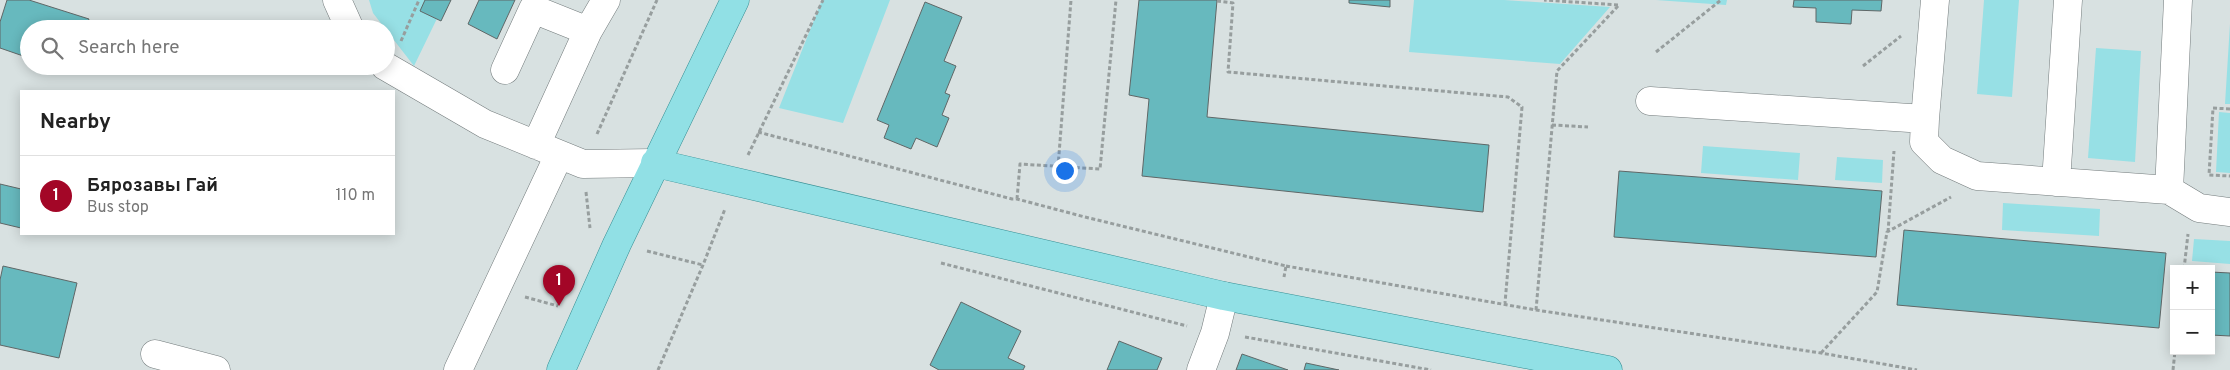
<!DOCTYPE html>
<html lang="en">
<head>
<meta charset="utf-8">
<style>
  body { margin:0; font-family:Overpass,sans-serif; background:#f2f2f2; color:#222 }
  .controls { position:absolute; right:15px; bottom:15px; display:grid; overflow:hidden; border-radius:0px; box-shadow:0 2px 12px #0003 }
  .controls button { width:45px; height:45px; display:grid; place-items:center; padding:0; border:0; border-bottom:1px solid #e0e0e0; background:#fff; color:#222; font:25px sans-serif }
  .you { position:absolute; left:1064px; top:170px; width:18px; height:18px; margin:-12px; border:4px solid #fff; border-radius:50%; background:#1a73e8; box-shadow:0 0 0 8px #1a73e833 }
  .badge { display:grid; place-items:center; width:32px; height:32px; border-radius:50%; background:#a30627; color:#fff; font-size:16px; font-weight:700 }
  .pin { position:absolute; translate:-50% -41px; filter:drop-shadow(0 1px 2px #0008) }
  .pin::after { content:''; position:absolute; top:26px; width:18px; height:15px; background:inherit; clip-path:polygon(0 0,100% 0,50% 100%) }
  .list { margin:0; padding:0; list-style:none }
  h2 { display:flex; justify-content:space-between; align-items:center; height:65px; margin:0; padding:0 20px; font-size:21px }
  h2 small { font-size:16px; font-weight:400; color:#767676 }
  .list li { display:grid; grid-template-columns:32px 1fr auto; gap:15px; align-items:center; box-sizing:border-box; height:80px; padding:0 20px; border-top:1px solid #e0e0e0 }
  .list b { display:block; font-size:19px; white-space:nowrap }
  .list p { margin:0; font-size:16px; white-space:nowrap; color:#767676 }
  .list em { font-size:16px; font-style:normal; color:#767676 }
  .icon { flex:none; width:28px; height:28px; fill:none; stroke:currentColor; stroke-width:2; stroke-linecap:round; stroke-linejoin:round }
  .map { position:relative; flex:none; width:2230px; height:370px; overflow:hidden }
  .search { position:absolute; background:#fff; box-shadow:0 2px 12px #0003; left:20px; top:20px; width:375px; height:55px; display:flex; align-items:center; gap:12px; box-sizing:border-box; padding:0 18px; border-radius:28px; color:#767676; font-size:19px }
  .panel { position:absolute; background:#fff; box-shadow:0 2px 12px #0003; left:20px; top:90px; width:375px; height:145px; border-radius:0px }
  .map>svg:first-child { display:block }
  .green { fill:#97e0e5 }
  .building { fill:#67b9be; stroke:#5f6767 }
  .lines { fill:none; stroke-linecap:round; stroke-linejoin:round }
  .minor-casing { stroke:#737b7c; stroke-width:29 }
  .major-casing { stroke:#378e93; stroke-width:29 }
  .path { stroke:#979e9e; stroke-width:3; stroke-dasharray:4 2.5; stroke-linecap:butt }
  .minor { stroke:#fff; stroke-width:28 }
  .major { stroke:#91e0e5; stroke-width:28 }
</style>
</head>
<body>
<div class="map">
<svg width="2230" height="370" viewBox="0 0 2230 370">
  <rect width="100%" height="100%" fill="#d8e1e1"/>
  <!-- green -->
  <path class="green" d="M369,0H446L414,66L373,13Z
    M822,0H890L843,123L779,108Z
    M1414,0H1504L1610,7L1560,64L1409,52Z
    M1656,0H1727L1726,5Z
    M1984,0H2019L2012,97L1977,94Z
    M2230,24V104H2225Z
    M2096,48L2141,51L2135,162L2088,158Z
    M2219,112L2230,113V173L2216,172Z
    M1703,146L1800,153L1798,180L1701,173Z
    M1837,157L1883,160L1882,183L1835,180Z
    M2003,203L2100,209L2099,236L2002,230Z
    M2194,239L2230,241V264L2192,261Z"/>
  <!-- building -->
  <path class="building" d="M7,0H29L89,19L85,29H29V58L0,48V22Z
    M425,0H451L441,21L420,11Z
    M479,0H515L497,39L468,24Z
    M1139,0H1217L1207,117L1489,145L1483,212L1142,176L1149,99L1129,95Z
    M1349,0H1390V7L1349,3Z
    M1794,0H1882L1881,11L1852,10L1851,24L1816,22V8L1793,7Z
    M925,2L962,17L944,61L956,66L945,93L950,95L942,115L949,118L937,147L916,138L911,149L884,138L889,125L877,120Z
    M55,66H73L71,71Z
    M1619,171L1882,191L1876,257L1614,237Z
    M0,184L21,189V228L0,223Z
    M1904,230L2166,253L2159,328L1897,305Z
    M3,266L77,283L59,358L0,345V280Z
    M2211,272L2230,273V336L2211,335Z
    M961,302L1021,331L1008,358L1025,366L1023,370H939L930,365Z
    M1119,341L1162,358L1157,370H1107Z
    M1242,354L1288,370H1236Z
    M1306,363L1339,370H1304Z"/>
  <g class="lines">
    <defs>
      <path id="minor" d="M337,0L350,29
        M385,66L485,124L583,164L655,163
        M505,70L533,9L588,31
        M1650,101L1925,119L1935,0
        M1925,119L1924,142L1942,160L1977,176L2169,190L2199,208L2230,212
        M536,145L588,31L606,0
        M2056,182L2068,0
        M2169,190L2178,0
        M155,354L216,370
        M458,370L559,155
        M1201,370L1215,333L1224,296"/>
      <path id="major" d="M655,163L1224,296L1608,370
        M561,370L617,244L735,0"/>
    </defs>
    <!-- minor casing -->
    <use href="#minor" class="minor-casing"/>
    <!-- major casing -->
    <use href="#major" class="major-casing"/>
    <!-- path -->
    <path class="path" d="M1217,1L1233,3L1228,72L1508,97L1522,107L1505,303
      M401,41L419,0
      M1656,52L1721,0
      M1863,66L1901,36
      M2230,109L2213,108L2209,175L2230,176
      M1552,125L1588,127
      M758,132L1012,199H1017L1085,217L1286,266L1284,277
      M597,134L657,0
      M748,155L823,0
      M1058,167L1071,0
      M586,192L590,228
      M1017,199L1020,164L1100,169L1116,0
      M1888,232L1894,151
      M647,251L703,265
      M941,263L1187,326
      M1286,266L1536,310L1821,353L1917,370
      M2184,269L2188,234
      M525,297L558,306
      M1536,310L1557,71L1619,5L1544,0
      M1245,337L1431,370
      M1821,353L1877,292L1887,232L1951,197
      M658,370L703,265L725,209
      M2173,370L2175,351"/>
    <!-- minor -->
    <use href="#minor" class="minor"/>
    <!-- major -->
    <use href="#major" class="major"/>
  </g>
</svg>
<div class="controls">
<button>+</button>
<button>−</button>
</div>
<div class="you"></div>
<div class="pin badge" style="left:559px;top:306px">1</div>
<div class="search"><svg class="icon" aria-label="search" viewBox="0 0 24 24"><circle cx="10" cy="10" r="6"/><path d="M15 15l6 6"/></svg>Search here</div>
<section class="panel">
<h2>Nearby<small></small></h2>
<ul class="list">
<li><span class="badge">1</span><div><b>Бярозавы Гай</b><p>Bus stop</p></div><em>110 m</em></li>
</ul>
</section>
</div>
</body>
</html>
